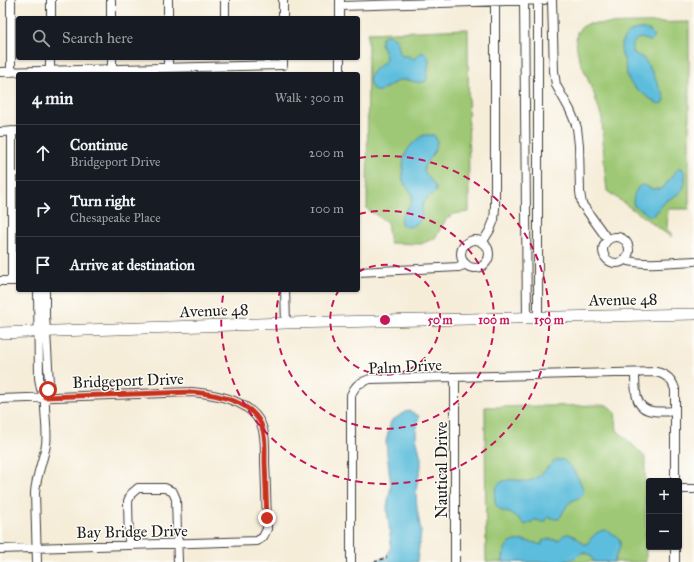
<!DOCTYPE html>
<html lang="en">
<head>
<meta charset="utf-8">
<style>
  body { margin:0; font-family:"IM FELL Great Primer",serif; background:#242831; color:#f1f3f6 }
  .controls { position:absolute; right:12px; bottom:12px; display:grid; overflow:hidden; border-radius:4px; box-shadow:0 1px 3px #0004 }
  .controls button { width:36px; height:36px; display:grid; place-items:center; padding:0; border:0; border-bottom:1px solid #363941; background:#171b24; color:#f1f3f6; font:20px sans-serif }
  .stop { position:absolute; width:12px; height:12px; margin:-9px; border:3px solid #c8321e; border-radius:50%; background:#fff }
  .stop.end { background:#c8321e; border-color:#fff; box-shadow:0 1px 4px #0008 }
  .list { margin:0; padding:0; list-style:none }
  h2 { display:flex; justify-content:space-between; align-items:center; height:52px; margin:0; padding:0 16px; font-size:17px }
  h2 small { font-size:13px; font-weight:400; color:#9ea1a6 }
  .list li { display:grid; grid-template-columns:26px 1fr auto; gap:12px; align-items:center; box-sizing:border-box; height:56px; padding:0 16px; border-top:1px solid #363941 }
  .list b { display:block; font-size:15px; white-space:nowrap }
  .list p { margin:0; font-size:13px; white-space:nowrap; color:#9ea1a6 }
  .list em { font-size:13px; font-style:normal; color:#9ea1a6 }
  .icon { flex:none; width:22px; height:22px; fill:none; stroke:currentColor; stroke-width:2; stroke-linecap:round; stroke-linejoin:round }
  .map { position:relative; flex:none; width:694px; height:562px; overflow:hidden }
  .search { position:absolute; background:#171b24; box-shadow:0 1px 3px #0004; left:16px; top:16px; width:344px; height:44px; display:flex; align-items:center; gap:10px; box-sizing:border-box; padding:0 14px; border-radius:4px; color:#9ea1a6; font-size:15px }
  .panel { position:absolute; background:#171b24; box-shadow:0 1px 3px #0004; left:16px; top:72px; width:344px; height:220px; border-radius:4px }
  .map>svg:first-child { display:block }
  .green { fill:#9ec874; stroke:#5d7248 }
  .water { fill:#5dbddc; stroke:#3c6c7c }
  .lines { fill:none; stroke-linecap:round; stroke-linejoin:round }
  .minor-casing { stroke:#3d3b38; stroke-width:10 }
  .secondary-casing { stroke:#3d3b38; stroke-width:12 }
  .path { stroke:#3d3b38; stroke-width:1.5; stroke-dasharray:3 3; stroke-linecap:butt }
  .minor { stroke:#fff; stroke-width:8 }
  .secondary { stroke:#fff; stroke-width:11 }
  .route { stroke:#c8321e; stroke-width:5 }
  .ring { fill:none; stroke:#c2185b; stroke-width:2; stroke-dasharray:7 5 }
  .labels { text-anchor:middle; stroke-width:3; stroke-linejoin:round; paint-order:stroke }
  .street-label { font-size:16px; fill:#1c1c1c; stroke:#fdfcf7 }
  .centre { fill:#c2185b; stroke:#fdfcf7; stroke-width:2 }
  .ring-label { font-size:12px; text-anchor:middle; font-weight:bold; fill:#c2185b; stroke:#fdfcf7; stroke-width:3; stroke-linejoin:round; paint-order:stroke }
</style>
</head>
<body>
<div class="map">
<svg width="694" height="562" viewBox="0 0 694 562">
  <rect width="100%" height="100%" fill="#fdfcf7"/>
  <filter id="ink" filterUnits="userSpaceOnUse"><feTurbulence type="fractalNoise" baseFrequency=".025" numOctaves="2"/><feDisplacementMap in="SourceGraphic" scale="8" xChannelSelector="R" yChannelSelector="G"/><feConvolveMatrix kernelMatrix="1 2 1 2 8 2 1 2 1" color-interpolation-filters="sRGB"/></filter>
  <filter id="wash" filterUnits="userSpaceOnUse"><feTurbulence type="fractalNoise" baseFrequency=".012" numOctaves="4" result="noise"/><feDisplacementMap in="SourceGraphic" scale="16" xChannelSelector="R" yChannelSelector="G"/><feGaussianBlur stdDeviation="0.9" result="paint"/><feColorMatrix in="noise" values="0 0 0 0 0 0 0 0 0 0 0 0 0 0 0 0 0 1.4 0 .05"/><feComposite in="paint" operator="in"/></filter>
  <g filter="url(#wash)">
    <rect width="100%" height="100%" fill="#f6edd9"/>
    <!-- green -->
    <path class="green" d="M689,22V209H668L667,230L671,233V237L607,191L604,163L602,119L594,94L579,58L577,49L576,40L577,32L582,27L588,24Z
      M468,29L469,212L454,214L447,218L435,238L421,244L390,243L387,222L367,209L368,33Z
      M607,405L615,412L617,430L645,457L646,562H486L485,407Z"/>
    <!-- water -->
    <path class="water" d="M638,29C645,29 655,29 653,39L649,41L641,38L637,39L635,41L632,46V51L633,53L643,58L645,60L653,73L660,89L663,92L665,100L663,103C659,104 660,104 657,103C651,100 633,87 630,82C626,76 627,70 625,64C625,61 623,58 622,55C618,42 626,32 638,29Z
      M386,35C402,36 396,47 402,56H408L414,59L422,52C433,55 428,66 427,75C427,77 427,79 426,81C417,85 411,79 402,80C394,81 388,88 380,91C376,92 374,91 372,88C363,74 378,68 385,61L386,57L381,43L382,37Z
      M424,135H434L437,140C437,144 436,149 434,152C431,158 424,163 424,169C425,178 437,182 436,192C432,195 426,197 424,202C419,209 425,216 418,223C415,225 413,226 409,227C405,227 403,226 401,223C399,212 411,209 412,199C414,190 404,187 403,180C402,176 403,171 403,167C404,163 403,159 405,155C408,147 417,138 424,135Z
      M679,168H681L684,171L685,176V184L684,187L678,194L666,201L655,214C649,218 648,215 643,211C640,209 637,208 634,206C632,201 634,193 637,189C638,186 640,186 643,185L652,189H661L663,188L675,172Z
      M410,411L419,416L416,434L417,441L421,458V467L417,483L416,494L417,508L421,532L417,562H390L389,560L384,562H377L376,560L387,557L391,545L387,507L391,486L387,454L386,441L391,421L405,412Z
      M556,460C559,460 560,459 563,460C570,463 586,488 583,494C581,498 575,499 572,501C565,505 564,513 559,519H556L548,517L545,522C541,523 538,519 534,520L532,522L525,525C521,522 519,517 514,515C509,512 503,513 499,509C493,504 493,490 499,484C501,481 505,481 508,480C516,478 524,484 532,480C542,476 547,466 556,460Z
      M605,530C612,533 622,537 620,546C619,552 615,556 614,562H594L590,555L582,552L576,558L561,562H503V561C503,545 510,539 526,541C531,542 536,543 542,545V541L549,539L559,540C560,539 563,535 564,535C571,531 579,540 584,544H587C592,537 596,531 605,530Z"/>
  </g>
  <g filter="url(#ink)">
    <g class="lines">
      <defs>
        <path id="minor" d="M111,0V18
          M168,0V18
          M283,0V18
          M538,0V317
          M552,0L554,71L556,85L570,110L575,122L577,128L579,145L580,192L582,204L608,240
          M524,1L527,317
          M340,6L544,0
          M51,18V0
          M225,18V0
          M340,18V0
          M112,58V74
          M168,58V68
          M50,71V58
          M0,72L283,65V58
          M11,72V0
          M340,74V58
          M12,131V281
          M0,132L18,131
          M603 250a13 13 0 1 1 26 0a13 13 0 1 1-26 0Z
          M461 254a14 14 0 1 1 28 0a14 14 0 1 1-28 0Z
          M482,243L490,230L494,220L495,208V1
          M625,260C644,266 674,262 694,261
          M358,272L459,267L466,264
          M0,281H18
          M38,290L39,378L41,389L45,397
          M285,290L286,323
          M635,373C635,379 635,386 636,392C638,415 657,412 675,411
          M454,377L455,382V562
          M0,399L192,392C215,394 250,400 261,424C266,435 265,450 265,463C266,481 266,500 267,518V529L263,537L257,541L0,549
          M679,489H694
          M129,545L128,501L131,494L138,488H165L173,492L176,499L178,562
          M675,547V562
          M37,562L35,493C36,476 43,461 46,445C48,429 44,413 45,398C46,393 48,388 49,383L45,315V290
          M351,562V395C356,384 359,383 370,379L656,372C666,374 672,379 675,389V481"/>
        <path id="secondary" d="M0,333L286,323L694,314"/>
      </defs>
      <!-- minor casing -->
      <use href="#minor" class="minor-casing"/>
      <!-- secondary casing -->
      <use href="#secondary" class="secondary-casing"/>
      <!-- path -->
      <path class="path" d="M375,562L387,557"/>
      <!-- minor -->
      <use href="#minor" class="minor"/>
      <!-- secondary -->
      <use href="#secondary" class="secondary"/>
    </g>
  </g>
  <g class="lines" filter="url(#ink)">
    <!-- route -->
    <path class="route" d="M48,390L45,397L192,392C215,394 250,400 261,424C266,436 265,450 265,463C266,481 266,500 267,518"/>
  </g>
  <!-- distance rings -->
  <g class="ring">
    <path d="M358 272A55 55 0 1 1 339 290"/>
    <path d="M359 214A109 109 0 1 1 280 291"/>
    <path d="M359 158A164 164 0 1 1 224 290"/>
  </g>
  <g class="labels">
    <!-- street labels -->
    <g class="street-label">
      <text transform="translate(623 299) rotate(-1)" y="6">Avenue 48</text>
      <text transform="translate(214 310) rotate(-2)" y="6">Avenue 48</text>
      <text transform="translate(405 366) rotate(-3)" y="6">Palm Drive</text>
      <text transform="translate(128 380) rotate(-2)" y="6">Bridgeport Drive</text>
      <text transform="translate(441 470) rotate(-90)" y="6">Nautical Drive</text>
      <text transform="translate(132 531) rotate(-1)" y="6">Bay Bridge Drive</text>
    </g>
  </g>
  <circle cx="385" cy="320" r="6" class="centre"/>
  <g class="ring-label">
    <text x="440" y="324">50 m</text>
    <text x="494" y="324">100 m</text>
    <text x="549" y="324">150 m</text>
  </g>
</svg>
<div class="controls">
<button>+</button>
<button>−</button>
</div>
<div class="stop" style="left:48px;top:390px"></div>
<div class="stop end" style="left:267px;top:518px"></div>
<div class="search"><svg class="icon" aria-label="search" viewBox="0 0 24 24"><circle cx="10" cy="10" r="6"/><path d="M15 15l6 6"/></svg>Search here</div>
<section class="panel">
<h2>4 min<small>Walk · 300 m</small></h2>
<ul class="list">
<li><svg class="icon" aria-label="ahead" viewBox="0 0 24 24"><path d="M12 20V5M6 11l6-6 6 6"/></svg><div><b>Continue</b><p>Bridgeport Drive</p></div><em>200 m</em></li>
<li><svg class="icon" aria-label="right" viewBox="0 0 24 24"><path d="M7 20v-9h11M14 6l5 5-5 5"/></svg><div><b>Turn right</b><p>Chesapeake Place</p></div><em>100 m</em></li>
<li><svg class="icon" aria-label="arrive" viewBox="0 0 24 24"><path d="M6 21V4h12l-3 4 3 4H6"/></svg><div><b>Arrive at destination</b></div></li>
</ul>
</section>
</div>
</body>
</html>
